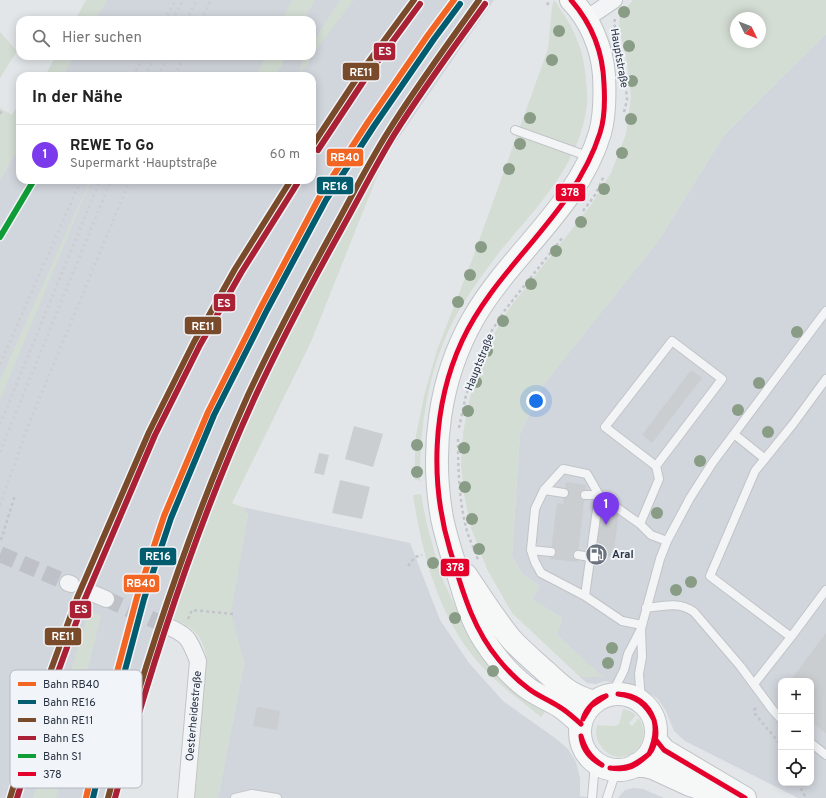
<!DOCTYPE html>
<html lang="de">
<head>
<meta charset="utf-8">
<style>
  body { margin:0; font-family:Overpass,sans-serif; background:#f6f6f6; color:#222 }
  .controls { position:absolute; right:12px; bottom:12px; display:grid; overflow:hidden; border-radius:8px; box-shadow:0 2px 10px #0003 }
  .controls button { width:36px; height:36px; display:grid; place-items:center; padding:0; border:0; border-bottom:1px solid #e0e0e0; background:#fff; color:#222; font:20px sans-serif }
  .compass { position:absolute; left:730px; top:12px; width:36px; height:36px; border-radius:50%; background:#fff; box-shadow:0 2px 10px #0003; rotate:133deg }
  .you { position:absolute; left:536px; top:401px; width:14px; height:14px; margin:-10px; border:3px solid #fff; border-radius:50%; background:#1a73e8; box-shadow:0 0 0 6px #1a73e833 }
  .badge { display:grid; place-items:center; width:26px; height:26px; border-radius:50%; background:#7c3aed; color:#fff; font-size:13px; font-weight:700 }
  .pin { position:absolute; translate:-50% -33px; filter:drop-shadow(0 1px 2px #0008) }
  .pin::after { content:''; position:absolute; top:21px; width:14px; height:12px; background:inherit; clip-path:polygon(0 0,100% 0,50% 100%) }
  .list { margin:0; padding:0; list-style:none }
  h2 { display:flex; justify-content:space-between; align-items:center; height:52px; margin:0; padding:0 16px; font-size:17px }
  h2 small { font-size:13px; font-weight:400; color:#767676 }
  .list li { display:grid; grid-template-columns:26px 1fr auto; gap:12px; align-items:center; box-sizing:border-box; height:60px; padding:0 16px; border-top:1px solid #e0e0e0 }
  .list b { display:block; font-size:15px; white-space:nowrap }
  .list p { margin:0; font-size:13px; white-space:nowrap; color:#767676 }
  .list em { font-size:13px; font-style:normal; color:#767676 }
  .icon { flex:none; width:22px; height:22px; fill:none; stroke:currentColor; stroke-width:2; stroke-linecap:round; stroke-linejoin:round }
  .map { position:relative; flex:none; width:826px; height:798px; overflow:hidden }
  .search { position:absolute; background:#fff; box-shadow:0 2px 10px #0003; left:16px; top:16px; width:300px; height:44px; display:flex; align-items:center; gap:10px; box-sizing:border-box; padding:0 14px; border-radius:12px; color:#767676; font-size:15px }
  .panel { position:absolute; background:#fff; box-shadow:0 2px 10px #0003; left:16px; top:72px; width:300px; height:112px; border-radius:12px }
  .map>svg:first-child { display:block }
  .built { fill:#d1d5dc; fill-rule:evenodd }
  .green { fill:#d4ddd4; fill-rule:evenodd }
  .building { fill:#cbced1 }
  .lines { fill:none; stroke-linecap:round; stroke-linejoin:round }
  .minor-tunnel { stroke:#bec2c8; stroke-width:16; stroke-dasharray:16 8; stroke-linecap:butt }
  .service-casing { stroke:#c1c4c7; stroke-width:10 }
  .minor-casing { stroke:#c1c4c7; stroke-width:18 }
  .primary-casing { stroke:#bfc3c7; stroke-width:24 }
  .path { stroke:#c2c4c9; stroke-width:2.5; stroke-dasharray:3 3; stroke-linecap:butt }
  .service { stroke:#f3f4f5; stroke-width:8 }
  .minor { stroke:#f3f4f5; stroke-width:16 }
  .primary { stroke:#f6f7f7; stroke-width:22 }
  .rail { stroke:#ccced0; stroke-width:3; stroke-dasharray:2 4; stroke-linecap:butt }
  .bus-1-casing { stroke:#f1f4f8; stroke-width:8 }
  .bus-1 { stroke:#e4002b; stroke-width:5 }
  .rail-1-casing { stroke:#f1f4f8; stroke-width:9 }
  .rail-2-casing { stroke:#f1f4f8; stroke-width:9 }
  .rail-3-casing { stroke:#f1f4f8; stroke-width:9 }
  .rail-4-casing { stroke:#f1f4f8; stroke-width:9 }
  .rail-5-casing { stroke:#f1f4f8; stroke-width:9 }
  .rail-1 { stroke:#f26522; stroke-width:6 }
  .rail-2 { stroke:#005c6e; stroke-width:6 }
  .rail-3 { stroke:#7a4b2a; stroke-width:6 }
  .rail-4 { stroke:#aa2135; stroke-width:6 }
  .rail-5 { stroke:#109c37; stroke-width:6 }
  .tree { fill:#899c86 }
  .labels { text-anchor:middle; stroke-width:4; stroke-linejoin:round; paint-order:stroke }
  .street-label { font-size:11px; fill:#293343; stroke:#f1f4f8 }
  .poi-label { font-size:11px; font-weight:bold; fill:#293343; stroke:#f1f4f8; text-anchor:start }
  .key { fill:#f1f4f8; stroke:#b5bac2; stroke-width:1 }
  .key-label { font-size:11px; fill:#293343 }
  .line-badge { stroke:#f1f4f8; stroke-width:1.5 }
  .badge-label { font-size:11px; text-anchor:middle; font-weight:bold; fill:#fff }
</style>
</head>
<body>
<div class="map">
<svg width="826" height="798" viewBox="0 0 826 798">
  <rect width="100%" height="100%" fill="#e3e6e9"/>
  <!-- built -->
  <path class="built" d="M107,0H494L384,159L315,278L244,430L187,570L154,664L119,798H0V180L20,145V180H312V76H62L74,56H312V20H95Z
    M826,34V798H798L685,741L674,731L666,711L658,699L645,690L605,681L596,684L587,683L580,677H602L557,635L562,618L532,599L540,586L522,574L512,556L520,434L543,385L659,240L724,135ZM781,681H811V783H781Z
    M242,507L410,543L440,620L469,663L503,701L555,738L568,749L576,762L580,778V796L590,798H218L244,663L230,614L248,514Z
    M634,788L643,789L664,798H618L625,790Z"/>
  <!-- green -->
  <path class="green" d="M86,0H107L95,20H75Z
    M292,0H315L304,20H282Z
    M340,0H354L312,55V43Z
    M554,0C573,26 585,50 586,83C587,90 588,97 587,104C581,163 537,207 501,250C486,270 471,290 458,312C429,364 420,422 420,481L414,479L416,435L425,392L437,350L472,260L548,49L552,7Z
    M633,0H826V34L724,135L659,240L543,385L520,434L512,556L522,574L540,586L532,599L562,618L557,635L603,677H580L512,613L487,569L471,528L464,494L461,465L463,433L469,401L478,370L491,339L508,310L591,205L611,173L626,134L631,97L627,62L619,27L620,15ZM736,18H760V42H736Z
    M0,32L17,51L0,78Z
    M56,56H74L62,76H41L47,72Z
    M265,56H286L276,76H256Z
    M304,56H312L308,64L298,76Z
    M20,101V145L0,180V108L12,115Z
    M384,159L311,342L232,503L242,507L248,514L231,614L244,663L218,798H195L206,655C201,632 190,626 170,617L187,570L244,430L315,278Z
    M90,180H91L0,400V380Z
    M421,494L426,521L441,576L464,625L482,655L549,707L541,717C518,699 495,682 477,661C438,615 422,553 413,495Z
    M89,611L101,616L56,798H33Z
    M623,709L630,711L636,715L629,723L632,726L639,718C656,747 618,772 601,746C596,740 595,732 597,725L615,726L619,724Z"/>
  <!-- building -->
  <path class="building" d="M691,370L702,378L652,443L642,435Z
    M354,426L383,434L373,467L345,459Z
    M319,453L329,455L324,475L314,473Z
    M340,480L370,487L362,519L332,513Z
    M566,482L586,485L577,562L550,559L557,503L563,504Z
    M600,508L619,511L613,558L594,555Z
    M826,633V733L811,722V681H790Z
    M257,707L280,711L277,730L253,726Z"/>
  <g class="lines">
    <!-- minor-tunnel -->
    <path class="minor-tunnel" d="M0,554L68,583
      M106,599L165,625"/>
    <defs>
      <path id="service" d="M515,130L590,157
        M672,341L722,379L656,466L605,427Z
        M826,379L793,424L755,471L710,576L791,637L826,590
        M734,434L765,459
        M544,490L564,493
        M585,495H599L585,596
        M640,524L659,479L656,466
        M531,550L551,552
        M578,555L590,557
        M646,608C663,606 679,601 694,612L741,667L772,709L781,719
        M642,625L622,621L585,596L541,573L535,562L531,550L535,509L544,490L563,469L587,474L599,495L640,524L651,535L667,541
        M641,630L642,657L639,674L641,701
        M754,684L791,637
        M612,694L624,670L628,654L641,629L660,559L667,541L690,498L713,462L826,311
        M811,743L826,755
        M235,798L252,794L277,798
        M592,798L594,775V761
        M607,798L613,780L621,770"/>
      <path id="minor" d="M586,19L614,0
        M68,583L71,584
        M87,591L106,599
        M165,625C188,635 189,638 198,661L186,798"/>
      <path id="primary" d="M571,0C590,19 602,48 604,75C605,94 605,115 600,133C578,207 510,254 473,319C439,379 430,450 442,518C446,537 452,556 458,574C465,597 471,620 484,640C495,657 510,675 526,687C536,695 548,699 559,706C567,711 574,718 581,724
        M466,575C481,597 495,620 512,640C522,651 533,660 544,670C562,686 570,696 595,702
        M580 732a38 38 0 1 1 76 0a38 38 0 1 1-76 0Z
        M656,740L664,750L745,798
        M637,764L653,768L690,785L724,796"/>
    </defs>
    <!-- service casing -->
    <use href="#service" class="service-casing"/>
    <!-- minor casing -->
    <use href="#minor" class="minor-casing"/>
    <!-- primary casing -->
    <use href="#primary" class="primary-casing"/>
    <!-- path -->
    <path class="path" d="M547,5L550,0
      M615,19L614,23L618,40
      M624,112L627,100L625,74
      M0,114L2,110
      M583,211L595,195L604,176
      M459,428L466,395L478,361L489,335L505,310L563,237
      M458,439C458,469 459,502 467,531C470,541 475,550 478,560
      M1,540L15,495
      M408,566L415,557L422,555
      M188,619L192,610L233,614
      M756,708L754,710L755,714L781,745
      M798,783L806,798"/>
    <!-- service -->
    <use href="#service" class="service"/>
    <!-- minor -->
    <use href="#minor" class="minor"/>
    <!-- primary -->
    <use href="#primary" class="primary"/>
    <!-- rail -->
    <path class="rail" d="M164,20L176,0
      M172,20L183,0
      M186,20L197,0
      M201,20L211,0
      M133,76L144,56
      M145,76L155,56
      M158,76L168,56
      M175,76L184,56
      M0,364L81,180
      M0,424L100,180
      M0,452L111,180
      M0,505L28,426L130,180"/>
    <defs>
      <path id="bus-1" d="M571,0C592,24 603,52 604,84C605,100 605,118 600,133C574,215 497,265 462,341C432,406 430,483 450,550C462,589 472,628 499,660C508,671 518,681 529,689C538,696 549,700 558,706C567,711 574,718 581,724
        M618,694C636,695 648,703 654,720
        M618,694C636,696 646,704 654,720
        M583,719C586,708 596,699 606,696
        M583,719L591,706L606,696
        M581,736C585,749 590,757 602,765
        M581,736C582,749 591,759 602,765
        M656,740L664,750L745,798
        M649,754C654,743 657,732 654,720
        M649,754C657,744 657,731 654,720
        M610,768C628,769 635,765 649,754
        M610,768C628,771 636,766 649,754"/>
    </defs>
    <!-- bus-1 casing -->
    <use href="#bus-1" class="bus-1-casing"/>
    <!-- bus-1 -->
    <use href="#bus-1" class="bus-1"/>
    <defs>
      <path id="rail-1" d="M86,798L101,732L137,597L164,516L208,412L261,307L320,196L368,122L428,35L454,0"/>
      <path id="rail-2" d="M93,798L108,734L144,599L171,518L214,415L267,310L326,200L374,126L434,39L460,4"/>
      <path id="rail-3" d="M312,146L361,72L414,0
        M10,798L40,700L77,598L149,432L194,342L235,269L291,180
        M108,798C145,660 190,525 248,395C275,337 305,281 336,225C353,194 369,162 388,132C416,87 448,44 479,0"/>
      <path id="rail-4" d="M318,150L367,76L420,4
        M17,798L47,702L84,601L155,435L200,345L241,273L297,184
        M115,798C152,661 196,526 255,397C281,341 310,286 340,232C358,200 375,166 394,135C422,90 454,47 485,4"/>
      <path id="rail-5" d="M0,237L34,180"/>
    </defs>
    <!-- rail-1 casing -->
    <use href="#rail-1" class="rail-1-casing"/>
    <!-- rail-2 casing -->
    <use href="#rail-2" class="rail-2-casing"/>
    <!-- rail-3 casing -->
    <use href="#rail-3" class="rail-3-casing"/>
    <!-- rail-4 casing -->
    <use href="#rail-4" class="rail-4-casing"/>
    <!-- rail-5 casing -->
    <use href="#rail-5" class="rail-5-casing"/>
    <!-- rail-1 -->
    <use href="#rail-1" class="rail-1"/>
    <!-- rail-2 -->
    <use href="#rail-2" class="rail-2"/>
    <!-- rail-3 -->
    <use href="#rail-3" class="rail-3"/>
    <!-- rail-4 -->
    <use href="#rail-4" class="rail-4"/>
    <!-- rail-5 -->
    <use href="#rail-5" class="rail-5"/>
  </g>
  <!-- trees -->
  <g class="tree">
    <circle cx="624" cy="12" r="6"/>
    <circle cx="559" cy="31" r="6"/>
    <circle cx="629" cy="46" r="6"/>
    <circle cx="552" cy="60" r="6"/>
    <circle cx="632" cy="81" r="6"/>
    <circle cx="530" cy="118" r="6"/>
    <circle cx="631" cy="119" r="6"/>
    <circle cx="520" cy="144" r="6"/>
    <circle cx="622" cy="153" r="6"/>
    <circle cx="509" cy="169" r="6"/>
    <circle cx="604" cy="189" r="6"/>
    <circle cx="581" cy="222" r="6"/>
    <circle cx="481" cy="247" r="6"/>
    <circle cx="556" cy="251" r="6"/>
    <circle cx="470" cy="275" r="6"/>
    <circle cx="531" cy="284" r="6"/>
    <circle cx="458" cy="302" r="6"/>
    <circle cx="503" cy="321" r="6"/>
    <circle cx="797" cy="332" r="6"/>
    <circle cx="487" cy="351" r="6"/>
    <circle cx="476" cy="382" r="6"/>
    <circle cx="759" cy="383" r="6"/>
    <circle cx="738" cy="410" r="6"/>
    <circle cx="468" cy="411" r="6"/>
    <circle cx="768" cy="432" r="6"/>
    <circle cx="417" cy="445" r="6"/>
    <circle cx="464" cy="448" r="6"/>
    <circle cx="700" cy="461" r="6"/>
    <circle cx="417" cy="472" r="6"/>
    <circle cx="465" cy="487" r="6"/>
    <circle cx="657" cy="513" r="6"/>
    <circle cx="472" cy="519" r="6"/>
    <circle cx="479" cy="549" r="6"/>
    <circle cx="433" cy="563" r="6"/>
    <circle cx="691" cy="582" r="6"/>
    <circle cx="676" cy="590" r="6"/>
    <circle cx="455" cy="618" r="6"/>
    <circle cx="612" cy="648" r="6"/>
    <circle cx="608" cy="663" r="6"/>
    <circle cx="493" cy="671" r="6"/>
  </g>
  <!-- icons -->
  <defs>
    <symbol id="fuel-disc" viewBox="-11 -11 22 22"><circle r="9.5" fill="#6a727d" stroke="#f1f4f8"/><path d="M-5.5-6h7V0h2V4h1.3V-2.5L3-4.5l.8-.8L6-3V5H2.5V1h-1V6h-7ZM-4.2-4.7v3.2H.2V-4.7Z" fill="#fff"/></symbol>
  </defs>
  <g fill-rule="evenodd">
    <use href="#fuel-disc" x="584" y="542" width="25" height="25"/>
  </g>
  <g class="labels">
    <!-- street labels -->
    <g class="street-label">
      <text transform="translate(620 58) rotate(80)" y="4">Hauptstraße</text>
      <text transform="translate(479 362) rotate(-68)" y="4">Hauptstraße</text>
      <text transform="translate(193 716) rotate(-85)" y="4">Oesterheidestraße</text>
    </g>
    <!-- poi labels -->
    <g class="poi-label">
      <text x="612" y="558">Aral</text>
    </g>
  </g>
  <!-- legend -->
  <rect x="10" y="670" width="132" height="118" rx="6" class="key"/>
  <rect x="18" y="682" width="18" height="4" fill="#f26522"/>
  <rect x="18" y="700" width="18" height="4" fill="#005c6e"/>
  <rect x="18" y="718" width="18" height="4" fill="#7a4b2a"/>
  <rect x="18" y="736" width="18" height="4" fill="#aa2135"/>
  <rect x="18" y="754" width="18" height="4" fill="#109c37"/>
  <rect x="18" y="772" width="18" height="4" fill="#e4002b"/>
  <g class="key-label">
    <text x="43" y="688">Bahn RB40</text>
    <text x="43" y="706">Bahn RE16</text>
    <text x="43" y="724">Bahn RE11</text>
    <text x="43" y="742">Bahn ES</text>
    <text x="43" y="760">Bahn S1</text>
    <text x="43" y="778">378</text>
  </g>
  <g class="line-badge">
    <rect x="373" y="42" width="23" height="19" rx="4" fill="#aa2135"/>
    <rect x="342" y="62" width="38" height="19" rx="4" fill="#7a4b2a"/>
    <rect x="326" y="148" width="38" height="19" rx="4" fill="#f26522"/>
    <rect x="316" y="176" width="38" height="19" rx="4" fill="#005c6e"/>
    <rect x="555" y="183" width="31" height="19" rx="4" fill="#e4002b"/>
    <rect x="213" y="293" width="23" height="19" rx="4" fill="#aa2135"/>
    <rect x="184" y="316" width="38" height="19" rx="4" fill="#7a4b2a"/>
    <rect x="139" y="547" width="38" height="19" rx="4" fill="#005c6e"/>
    <rect x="440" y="558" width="30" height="19" rx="4" fill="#e4002b"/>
    <rect x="123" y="574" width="37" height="19" rx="4" fill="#f26522"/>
    <rect x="69" y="600" width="23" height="19" rx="4" fill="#aa2135"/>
    <rect x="44" y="627" width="38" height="19" rx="4" fill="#7a4b2a"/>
  </g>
  <g class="badge-label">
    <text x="385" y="55">ES</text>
    <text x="361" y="76">RE11</text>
    <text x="345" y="161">RB40</text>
    <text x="335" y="190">RE16</text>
    <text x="570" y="196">378</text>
    <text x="224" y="307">ES</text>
    <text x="203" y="330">RE11</text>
    <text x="158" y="560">RE16</text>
    <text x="455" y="571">378</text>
    <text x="141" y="587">RB40</text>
    <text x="81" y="613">ES</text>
    <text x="63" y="640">RE11</text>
  </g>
</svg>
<div class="controls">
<button>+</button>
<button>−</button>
<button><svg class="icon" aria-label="locate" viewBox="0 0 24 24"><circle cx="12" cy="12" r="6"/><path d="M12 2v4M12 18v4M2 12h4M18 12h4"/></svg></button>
</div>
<svg class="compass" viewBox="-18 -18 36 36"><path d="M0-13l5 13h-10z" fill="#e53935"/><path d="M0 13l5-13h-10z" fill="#767676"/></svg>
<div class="you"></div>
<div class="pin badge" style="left:606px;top:525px">1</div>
<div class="search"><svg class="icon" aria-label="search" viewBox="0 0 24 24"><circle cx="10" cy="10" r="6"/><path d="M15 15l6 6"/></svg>Hier suchen</div>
<section class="panel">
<h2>In der Nähe<small></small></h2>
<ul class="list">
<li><span class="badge">1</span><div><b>REWE To Go</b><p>Supermarkt · Hauptstraße</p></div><em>60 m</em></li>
</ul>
</section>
</div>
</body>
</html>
